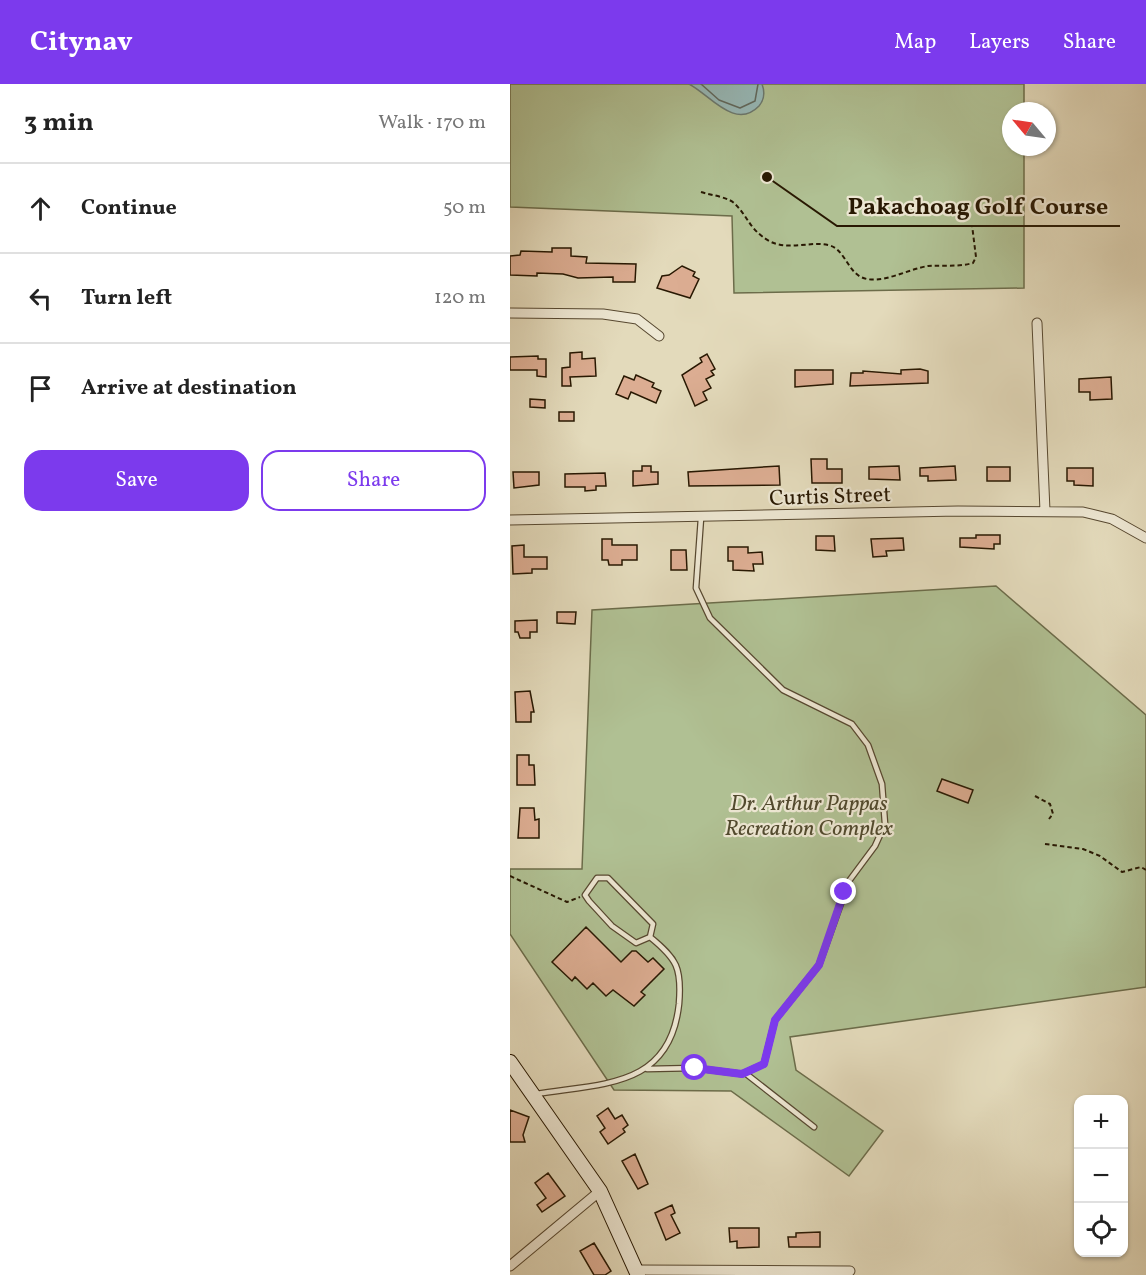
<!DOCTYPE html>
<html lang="en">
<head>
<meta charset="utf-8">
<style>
  body { margin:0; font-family:Vollkorn,serif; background:#f2f2f2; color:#222 }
  .controls { position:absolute; right:18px; bottom:18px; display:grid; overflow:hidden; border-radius:12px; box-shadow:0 2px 4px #0004 }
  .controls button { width:54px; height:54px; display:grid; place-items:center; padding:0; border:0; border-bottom:2px solid #e0e0e0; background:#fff; color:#222; font:30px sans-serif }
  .compass { position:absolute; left:492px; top:18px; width:54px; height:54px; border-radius:50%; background:#fff; box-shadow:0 2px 4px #0004; rotate:299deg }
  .stop { position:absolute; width:18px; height:18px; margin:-14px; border:4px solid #7c3aed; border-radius:50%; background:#fff }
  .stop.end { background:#7c3aed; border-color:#fff; box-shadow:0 2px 6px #0008 }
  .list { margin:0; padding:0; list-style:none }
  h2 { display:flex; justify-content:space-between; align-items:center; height:78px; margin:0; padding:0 24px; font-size:26px }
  h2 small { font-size:20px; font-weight:400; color:#767676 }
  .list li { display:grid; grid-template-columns:39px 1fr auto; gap:18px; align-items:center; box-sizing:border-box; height:90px; padding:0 24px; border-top:2px solid #e0e0e0 }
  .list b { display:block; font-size:22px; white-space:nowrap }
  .list em { font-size:20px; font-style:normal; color:#767676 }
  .actions { display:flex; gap:12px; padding:18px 24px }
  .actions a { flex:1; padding:14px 0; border:2px solid #7c3aed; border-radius:18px; text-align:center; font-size:21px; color:#7c3aed }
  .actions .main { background:#7c3aed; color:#fff }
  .icon { flex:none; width:33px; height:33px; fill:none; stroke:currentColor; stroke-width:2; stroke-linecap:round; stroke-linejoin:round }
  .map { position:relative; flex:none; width:636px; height:1191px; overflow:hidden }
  header { display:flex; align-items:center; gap:36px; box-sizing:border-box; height:84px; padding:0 30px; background:#7c3aed; color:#fff }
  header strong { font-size:28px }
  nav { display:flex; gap:33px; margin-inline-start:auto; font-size:21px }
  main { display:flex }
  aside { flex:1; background:#fff }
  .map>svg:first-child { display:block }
  .green { fill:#b0c093; stroke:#6c6c4a; stroke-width:1.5 }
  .water { fill:#97b9b8; stroke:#6b796f; stroke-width:1.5 }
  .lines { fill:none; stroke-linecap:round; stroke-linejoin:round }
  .shore { stroke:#60685d; stroke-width:1.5 }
  .building { fill:#dcad92; stroke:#281802; stroke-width:1.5 }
  .lane-casing { stroke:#574830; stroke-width:7 }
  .street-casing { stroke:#574830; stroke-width:11 }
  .secondary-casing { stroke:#281802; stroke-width:16 }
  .path { stroke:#281802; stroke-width:2; stroke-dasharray:4.5 3; stroke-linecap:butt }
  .lane { stroke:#ede7d3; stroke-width:4.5 }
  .street { stroke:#ede7d3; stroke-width:9 }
  .secondary { stroke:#ede7d3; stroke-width:14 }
  .route { stroke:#7c3aed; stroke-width:8 }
  .labels { text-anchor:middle; stroke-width:4.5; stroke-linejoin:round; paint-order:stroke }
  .street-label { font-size:22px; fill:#281802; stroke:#ede7d3 }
  .park-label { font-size:22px; font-style:italic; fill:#514a2e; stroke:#ede7d3 }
  .leader { fill:none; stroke:#281802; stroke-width:2 }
  .callout-dot { fill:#281802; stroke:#ede7d3; stroke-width:2 }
  .callout-label { font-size:24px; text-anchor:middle; font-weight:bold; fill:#281802; stroke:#ede7d3; stroke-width:4.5; stroke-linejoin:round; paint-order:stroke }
</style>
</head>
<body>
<header>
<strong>Citynav</strong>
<nav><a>Map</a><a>Layers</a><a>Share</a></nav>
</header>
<main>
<aside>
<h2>3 min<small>Walk · 170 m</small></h2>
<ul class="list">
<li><svg class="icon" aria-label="ahead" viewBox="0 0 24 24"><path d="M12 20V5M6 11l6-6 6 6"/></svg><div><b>Continue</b></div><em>50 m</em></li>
<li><svg class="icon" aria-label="left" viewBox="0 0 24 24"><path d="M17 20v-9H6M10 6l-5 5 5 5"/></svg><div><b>Turn left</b></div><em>120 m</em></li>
<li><svg class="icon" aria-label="arrive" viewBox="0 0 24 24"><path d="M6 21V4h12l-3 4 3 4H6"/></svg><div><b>Arrive at destination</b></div></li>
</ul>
<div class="actions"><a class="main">Save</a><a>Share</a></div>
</aside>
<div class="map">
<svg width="636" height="1191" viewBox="0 0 636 1191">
  <rect width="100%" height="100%" fill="#e3dabb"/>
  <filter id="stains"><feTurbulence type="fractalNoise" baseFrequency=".00333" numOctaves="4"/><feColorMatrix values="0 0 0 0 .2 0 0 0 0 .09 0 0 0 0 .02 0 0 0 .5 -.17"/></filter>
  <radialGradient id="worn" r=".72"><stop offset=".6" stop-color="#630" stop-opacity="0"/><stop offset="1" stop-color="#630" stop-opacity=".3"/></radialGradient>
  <!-- green -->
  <path class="green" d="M0,0H514V27H501V63H514V204L224,209L222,132L0,123Z
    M486,502L636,631V903L280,953L286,986L373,1047L339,1092L221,1007L104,1006L0,850V785H72L82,526Z"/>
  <!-- water -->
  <path class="water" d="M179,0H252C255,8 254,16 249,22C225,47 199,10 179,0Z"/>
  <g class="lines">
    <!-- shore -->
    <path class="shore" d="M191,0L209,16L230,24L245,17L248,0"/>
  </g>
  <!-- building -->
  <path class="building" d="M42,164H61V172L77,173L76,179L126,180L125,198H103V193L68,194L53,190L27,189V192L0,191V172L10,171L11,167L42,168Z
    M172,182L185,188L183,192L189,195L180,214L147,204L152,192L159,191Z
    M72,268V275L85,274L86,292L60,293L61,302H52V284L60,283V269Z
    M197,270L205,285L201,287L204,291L196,295L201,304L193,308L197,316L185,322L172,291L192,278L190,274Z
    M28,272V275H36V293L27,292V286H0V273Z
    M410,285L418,287V299L340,302L341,289H353V287L391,290V286Z
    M285,286H323V300L285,303Z
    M126,291L144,299L142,303L151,307L146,319L121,308L118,315L106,310L114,292L124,296Z
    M601,293L602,315L580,316V308H569V295Z
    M20,315L35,316V324L20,323Z
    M49,328H64V337H49Z
    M301,375H317V385H332V399H302Z
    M132,382H141V388H148V400L123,402V387H132Z
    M269,382L270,401L179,402L178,388Z
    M389,382L390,396L359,395V383Z
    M445,382L446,396L418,397V392H410V384Z
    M477,383H500V397H477Z
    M557,384H583V402L564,401V397H557Z
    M3,388H29V401L4,404Z
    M95,389L96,402H86V406L75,407V403H55V390Z
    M466,451H490V460H484V465L450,463V454H466Z
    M306,452H324L325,467L306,466Z
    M393,454L394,466L376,467L377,472L363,473L361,455Z
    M92,455H102V461H127V476H112V481H99L98,476H92Z
    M14,461V473H37V485H22V489L3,490L2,462Z
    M218,463H238V469L252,468L253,480H243L244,487L223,486V477H218Z
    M161,466H176L177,486H161Z
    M47,528H66L65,540L47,539Z
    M27,536V548H20V554H10L8,548H5V537Z
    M20,607L24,628H21V638H6L5,608Z
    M7,671H19V681H24L25,701H7Z
    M432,695L463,706L458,719L427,707Z
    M10,724H24L25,736L29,735V754H8Z
    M76,843L111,878L122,867H126L138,878L143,874L154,885L131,908L135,911L124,922L103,906L96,912L83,899L77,905L65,893L62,897L42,878Z
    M98,1024L105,1035L112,1031L118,1041L113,1045L115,1048L98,1060L90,1048L95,1044L87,1032Z
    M0,1026L19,1033L13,1051L15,1058H0Z
    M125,1070L138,1100L128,1105L112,1077Z
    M38,1089L55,1112L32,1128L27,1121L36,1114L25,1099Z
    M162,1121L165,1129L161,1131L170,1149L156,1156L145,1129Z
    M219,1144H249V1163L227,1164V1157L220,1158Z
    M310,1148V1163H279L278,1153H286V1149Z
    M84,1159L101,1187L95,1191H84L70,1167Z"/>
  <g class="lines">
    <defs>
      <path id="lane" d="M137,985L185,984L232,990L254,980L265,936L309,881L339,797L365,762L375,740L372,700L358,661L342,640L273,606L200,534L186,504L191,434
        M235,989L304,1043
        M26,1010C93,999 160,1004 169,920C172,884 167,875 140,853L126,859L102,842L79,817L75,811L87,794H98L143,840L140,853"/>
      <path id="street" d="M0,229L93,230L127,235L149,252
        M527,239L535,427
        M0,436L448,427L573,428L602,435L636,454
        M0,1182L90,1107
        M126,1186L340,1187"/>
      <path id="secondary" d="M0,978L90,1107L128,1191"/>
    </defs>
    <!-- lane casing -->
    <use href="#lane" class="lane-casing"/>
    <!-- street casing -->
    <use href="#street" class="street-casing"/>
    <!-- secondary casing -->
    <use href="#secondary" class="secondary-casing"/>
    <!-- path -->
    <path class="path" d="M191,108C200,111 219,113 225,120C239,134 239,145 259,157C278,167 299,157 318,161C334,164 337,186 351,193C369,202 398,185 418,182C432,181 449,183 463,179L466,173L462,141
      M525,712L540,720L543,730L539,735
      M535,760L573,765L590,772L612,788L631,783L636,786
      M0,792L57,818L70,813"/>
    <!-- lane -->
    <use href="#lane" class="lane"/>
    <!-- street -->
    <use href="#street" class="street"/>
    <!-- secondary -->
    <use href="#secondary" class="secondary"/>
  </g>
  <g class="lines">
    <!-- route -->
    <path class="route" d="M185,984L232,990L254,980L265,936L309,881L334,808"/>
  </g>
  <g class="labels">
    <!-- street labels -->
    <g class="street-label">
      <text transform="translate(320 411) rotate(-2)" y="8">Curtis Street</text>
    </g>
    <!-- park labels -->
    <g class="park-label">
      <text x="299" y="726">Dr. Arthur Pappas<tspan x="299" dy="25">Recreation Complex</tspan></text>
    </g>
  </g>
  <!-- callouts -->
  <path class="leader" d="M257 93L327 142H610"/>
  <circle class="callout-dot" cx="257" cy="93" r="6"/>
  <g class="callout-label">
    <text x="468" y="130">Pakachoag Golf Course</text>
  </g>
  <rect width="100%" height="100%" filter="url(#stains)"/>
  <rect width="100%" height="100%" fill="url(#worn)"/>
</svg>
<div class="controls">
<button>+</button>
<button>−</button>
<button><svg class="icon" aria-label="locate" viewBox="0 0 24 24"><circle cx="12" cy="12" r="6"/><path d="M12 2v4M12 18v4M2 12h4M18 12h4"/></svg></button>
</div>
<svg class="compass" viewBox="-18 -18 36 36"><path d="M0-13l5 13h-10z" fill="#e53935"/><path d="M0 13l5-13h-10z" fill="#767676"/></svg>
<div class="stop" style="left:185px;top:984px"></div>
<div class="stop end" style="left:334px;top:808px"></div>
</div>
</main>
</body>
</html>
